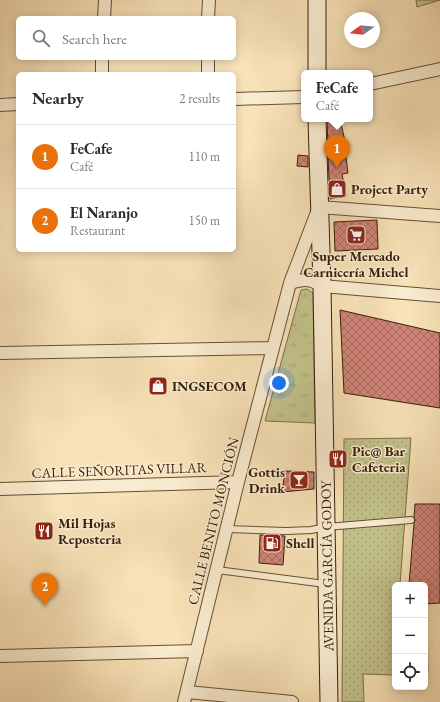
<!DOCTYPE html>
<html lang="en">
<head>
<meta charset="utf-8">
<style>
  body { margin:0; font-family:"EB Garamond",serif; background:#f2f2f3; color:#2b2b33 }
  .controls { position:absolute; right:12px; bottom:12px; display:grid; overflow:hidden; border-radius:6px; box-shadow:0 2px 10px #0003 }
  .controls button { width:36px; height:36px; display:grid; place-items:center; padding:0; border:0; border-bottom:1px solid #e1e1e2; background:#fff; color:#2b2b33; font:20px sans-serif }
  .compass { position:absolute; left:344px; top:12px; width:36px; height:36px; border-radius:50%; background:#fff; box-shadow:0 2px 10px #0003; rotate:255deg }
  .you { position:absolute; left:279px; top:383px; width:14px; height:14px; margin:-10px; border:3px solid #fff; border-radius:50%; background:#1a73e8; box-shadow:0 0 0 6px #1a73e833 }
  .badge { display:grid; place-items:center; width:26px; height:26px; border-radius:50%; background:#8f2418; color:#fff; font-size:13px; font-weight:700 }
  .pin { position:absolute; translate:-50% -33px; filter:drop-shadow(0 1px 2px #0008) }
  .pin::after { content:''; position:absolute; top:21px; width:14px; height:12px; background:inherit; clip-path:polygon(0 0,100% 0,50% 100%) }
  .popup { position:absolute; left:301px; top:70px; width:72px; height:52px; box-sizing:border-box; display:grid; place-content:center; border-radius:6px; background:#fff; filter:drop-shadow(0 1px 3px #0005); font-size:13px; white-space:nowrap; color:#7c7c81 }
  .popup b { font-size:15px; color:#2b2b33 }
  .popup::after { content:''; position:absolute; left:50%; top:100%; margin-left:-8px; border:8px solid transparent; border-top-color:#fff }
  .list { margin:0; padding:0; list-style:none }
  h2 { display:flex; justify-content:space-between; align-items:center; height:52px; margin:0; padding:0 16px; font-size:17px }
  h2 small { font-size:13px; font-weight:400; color:#7c7c81 }
  .list li { display:grid; grid-template-columns:26px 1fr auto; gap:12px; align-items:center; box-sizing:border-box; height:64px; padding:0 16px; border-top:1px solid #e1e1e2 }
  .list b { display:block; font-size:15px; white-space:nowrap }
  .list p { margin:0; font-size:13px; white-space:nowrap; color:#7c7c81 }
  .list em { font-size:13px; font-style:normal; color:#7c7c81 }
  .icon { flex:none; width:22px; height:22px; fill:none; stroke:currentColor; stroke-width:2; stroke-linecap:round; stroke-linejoin:round }
  .map { position:relative; flex:none; width:440px; height:702px; overflow:hidden }
  .search { position:absolute; background:#fff; box-shadow:0 2px 10px #0003; left:16px; top:16px; width:220px; height:44px; display:flex; align-items:center; gap:10px; box-sizing:border-box; padding:0 14px; border-radius:6px; color:#7c7c81; font-size:15px }
  .panel { position:absolute; background:#fff; box-shadow:0 2px 10px #0003; left:16px; top:72px; width:220px; height:180px; border-radius:6px }
  .map>svg:first-child { display:block }
  .park { fill:url(#park-tufts); stroke:#7c704a }
  .garden { fill:url(#garden-dots); stroke:#7c704a }
  .building { fill:url(#building-cross-hatch); stroke:#361e0a }
  .lines { fill:none; stroke-linecap:round; stroke-linejoin:round }
  .service-casing { stroke:#664f35; stroke-width:8 }
  .minor-casing { stroke:#664f35; stroke-width:14 }
  .secondary-casing { stroke:#361e0a; stroke-width:19 }
  .service { stroke:#faecd0; stroke-width:6 }
  .minor { stroke:#faecd0; stroke-width:12 }
  .secondary { stroke:#faecd0; stroke-width:17 }
  .labels { text-anchor:middle; stroke-width:3; stroke-linejoin:round; paint-order:stroke }
  .poi-label { font-size:14px; font-weight:bold; fill:#361e0a; stroke:#faecd0; text-anchor:start }
  .street-label { font-size:14px; fill:#361e0a; stroke:#faecd0 }
</style>
</head>
<body>
<div class="map">
<svg width="440" height="702" viewBox="0 0 440 702">
  <defs>
    <pattern id="park-tufts" width="24" height="20" patternUnits="userSpaceOnUse"><rect width="24" height="20" fill="#c3c28a"/><path d="M3 7l-1-3M5 7V3M7 7l1-3M15 17l-1-3M17 17v-4M19 17l1-3" fill="none" stroke="#a8a676"/></pattern>
    <pattern id="garden-dots" width="8" height="8" patternUnits="userSpaceOnUse"><rect width="8" height="8" fill="#c3c28a"/><path d="M2 2h.1M6 6h.1" fill="none" stroke="#a8a676" stroke-width="1.8" stroke-linecap="round"/></pattern>
    <pattern id="building-cross-hatch" width="8" height="8" patternUnits="userSpaceOnUse"><rect width="8" height="8" fill="#d18379"/><path d="M0 0l8 8M0 8l8-8" fill="none" stroke="#aa6b61"/></pattern>
  </defs>
  <rect width="100%" height="100%" fill="#f8e2b7"/>
  <filter id="stains"><feTurbulence type="fractalNoise" baseFrequency=".005" numOctaves="4"/><feColorMatrix values="0 0 0 0 .2 0 0 0 0 .09 0 0 0 0 .02 0 0 0 .5 -.17"/></filter>
  <radialGradient id="worn" r=".72"><stop offset=".6" stop-color="#630" stop-opacity="0"/><stop offset="1" stop-color="#630" stop-opacity=".3"/></radialGradient>
  <!-- park -->
  <path class="park" d="M416,0H440L417,7Z
    M307,289L313,293L315,423L265,421L301,290Z"/>
  <!-- garden -->
  <path class="garden" d="M411,438L400,585H395V675L363,674L364,702H342L344,439Z
    M425,612H427L428,672H425Z"/>
  <!-- building -->
  <path class="building" d="M327,119H340L345,141L344,142L348,173L342,174L346,196L330,199L328,157H330L328,146Z
    M298,155L308,156V167L297,166Z
    M377,220L378,249L335,251L334,222Z
    M340,310L440,333V408L344,393Z
    M285,471L314,472V489L282,492Z
    M415,504H440V603L425,604V585H409L414,524L415,520L414,517Z
    M260,535L285,536L283,565L259,563Z"/>
  <g class="lines">
    <defs>
      <path id="service" d="M227,529L286,531L311,530L326,527L411,520
        M217,570L325,584"/>
      <path id="minor" d="M104,18L105,0
        M208,18L209,0
        M102,74V58
        M208,74V58
        M370,84L440,69
        M234,99L304,97
        M0,105L18,104
        M290,283C304,279 309,278 322,286L440,296
        M0,353L272,348
        M0,489L238,482
        M0,656L197,651
        M187,692L292,702
        M184,702L238,482L290,283L319,207L440,216"/>
      <path id="secondary" d="M317,73V0
        M317,119L322,286L329,702"/>
    </defs>
    <!-- service casing -->
    <use href="#service" class="service-casing"/>
    <!-- minor casing -->
    <use href="#minor" class="minor-casing"/>
    <!-- secondary casing -->
    <use href="#secondary" class="secondary-casing"/>
    <!-- service -->
    <use href="#service" class="service"/>
    <!-- minor -->
    <use href="#minor" class="minor"/>
    <!-- secondary -->
    <use href="#secondary" class="secondary"/>
  </g>
  <!-- icons -->
  <defs>
    <symbol id="shop-square" viewBox="-11 -11 22 22"><rect x="-9" y="-9" width="18" height="18" rx="4" fill="#8f2418" stroke="#faecd0"/><path d="M-5-2.5h2.3a2.7 3.5 0 0 1 5.4 0H5L5.5 6h-11ZM-1.5-2.5h3a1.5 2.3 0 0 0-3 0Z" fill="#fff"/></symbol>
    <symbol id="supermarket-square" viewBox="-11 -11 22 22"><rect x="-9" y="-9" width="18" height="18" rx="4" fill="#8f2418" stroke="#faecd0"/><path d="M-6-5.5h2.5l.6 2H6L4.5 2H-2.5L-4.4-4H-6ZM-1.5 3.2a1.3 1.3 0 1 0 .1 0ZM3 3.2a1.3 1.3 0 1 0 .1 0Z" fill="#fff"/></symbol>
    <symbol id="restaurant-square" viewBox="-11 -11 22 22"><rect x="-9" y="-9" width="18" height="18" rx="4" fill="#8f2418" stroke="#faecd0"/><path d="M-5-6h1v4h1v-4h1v4h1v-4h1v5L-1.5 .5V6h-2V.5L-5-1ZM5-6V6H3V1.5H1.5Q1.5-4 5-6Z" fill="#fff"/></symbol>
    <symbol id="bar-square" viewBox="-11 -11 22 22"><rect x="-9" y="-9" width="18" height="18" rx="4" fill="#8f2418" stroke="#faecd0"/><path d="M-6-5H6L.8 .8V4.5H3.5V6h-7V4.5H-.8V.8Z" fill="#fff"/></symbol>
    <symbol id="fuel-square" viewBox="-11 -11 22 22"><rect x="-9" y="-9" width="18" height="18" rx="4" fill="#8f2418" stroke="#faecd0"/><path d="M-5.5-6h7V0h2V4h1.3V-2.5L3-4.5l.8-.8L6-3V5H2.5V1h-1V6h-7ZM-4.2-4.7v3.2H.2V-4.7Z" fill="#fff"/></symbol>
  </defs>
  <g fill-rule="evenodd">
    <use href="#shop-square" x="326" y="178" width="22" height="22"/>
    <use href="#supermarket-square" x="345" y="224" width="22" height="22"/>
    <use href="#shop-square" x="147" y="375" width="22" height="22"/>
    <use href="#restaurant-square" x="327" y="448" width="22" height="22"/>
    <use href="#bar-square" x="288" y="469" width="22" height="22"/>
    <use href="#restaurant-square" x="33" y="520" width="22" height="22"/>
    <use href="#fuel-square" x="261" y="532" width="22" height="22"/>
  </g>
  <g class="labels">
    <!-- poi labels -->
    <g class="poi-label">
      <text x="351" y="194">Project Party</text>
      <text x="356" y="261" text-anchor="middle">Super Mercado<tspan x="356" dy="16">Carnicería Michel</tspan></text>
      <text x="172" y="391">INGSECOM</text>
      <text x="352" y="456">Pic@ Bar<tspan x="352" dy="16">Cafeteria</tspan></text>
      <text x="285" y="477" text-anchor="end">Gottis<tspan x="285" dy="16">Drink</tspan></text>
      <text x="58" y="528">Mil Hojas<tspan x="58" dy="16">Reposteria</tspan></text>
      <text x="286" y="548">Shell</text>
    </g>
    <!-- street labels -->
    <g class="street-label">
      <text transform="translate(119 470) rotate(-2)" y="5">CALLE SEÑORITAS VILLAR</text>
      <text transform="translate(213 521) rotate(-76)" y="5">CALLE BENITO MONCIÓN</text>
      <text transform="translate(327 566) rotate(-91)" y="5">AVENIDA GARCÍA GODOY</text>
    </g>
  </g>
  <rect width="100%" height="100%" filter="url(#stains)"/>
  <rect width="100%" height="100%" fill="url(#worn)"/>
</svg>
<div class="controls">
<button>+</button>
<button>−</button>
<button><svg class="icon" aria-label="locate" viewBox="0 0 24 24"><circle cx="12" cy="12" r="6"/><path d="M12 2v4M12 18v4M2 12h4M18 12h4"/></svg></button>
</div>
<svg class="compass" viewBox="-18 -18 36 36"><path d="M0-13l5 13h-10z" fill="#e53935"/><path d="M0 13l5-13h-10z" fill="#7c7c81"/></svg>
<div class="you"></div>
<div class="pin badge" style="left:337px;top:168px;background:#e8710a">1</div>
<div class="popup"><b>FeCafe</b>Café</div>
<div class="pin badge" style="left:45px;top:606px;background:#e8710a">2</div>
<div class="search"><svg class="icon" aria-label="search" viewBox="0 0 24 24"><circle cx="10" cy="10" r="6"/><path d="M15 15l6 6"/></svg>Search here</div>
<section class="panel">
<h2>Nearby<small>2 results</small></h2>
<ul class="list">
<li><span class="badge" style="background:#e8710a">1</span><div><b>FeCafe</b><p>Café</p></div><em>110 m</em></li>
<li><span class="badge" style="background:#e8710a">2</span><div><b>El Naranjo</b><p>Restaurant</p></div><em>150 m</em></li>
</ul>
</section>
</div>
</body>
</html>
